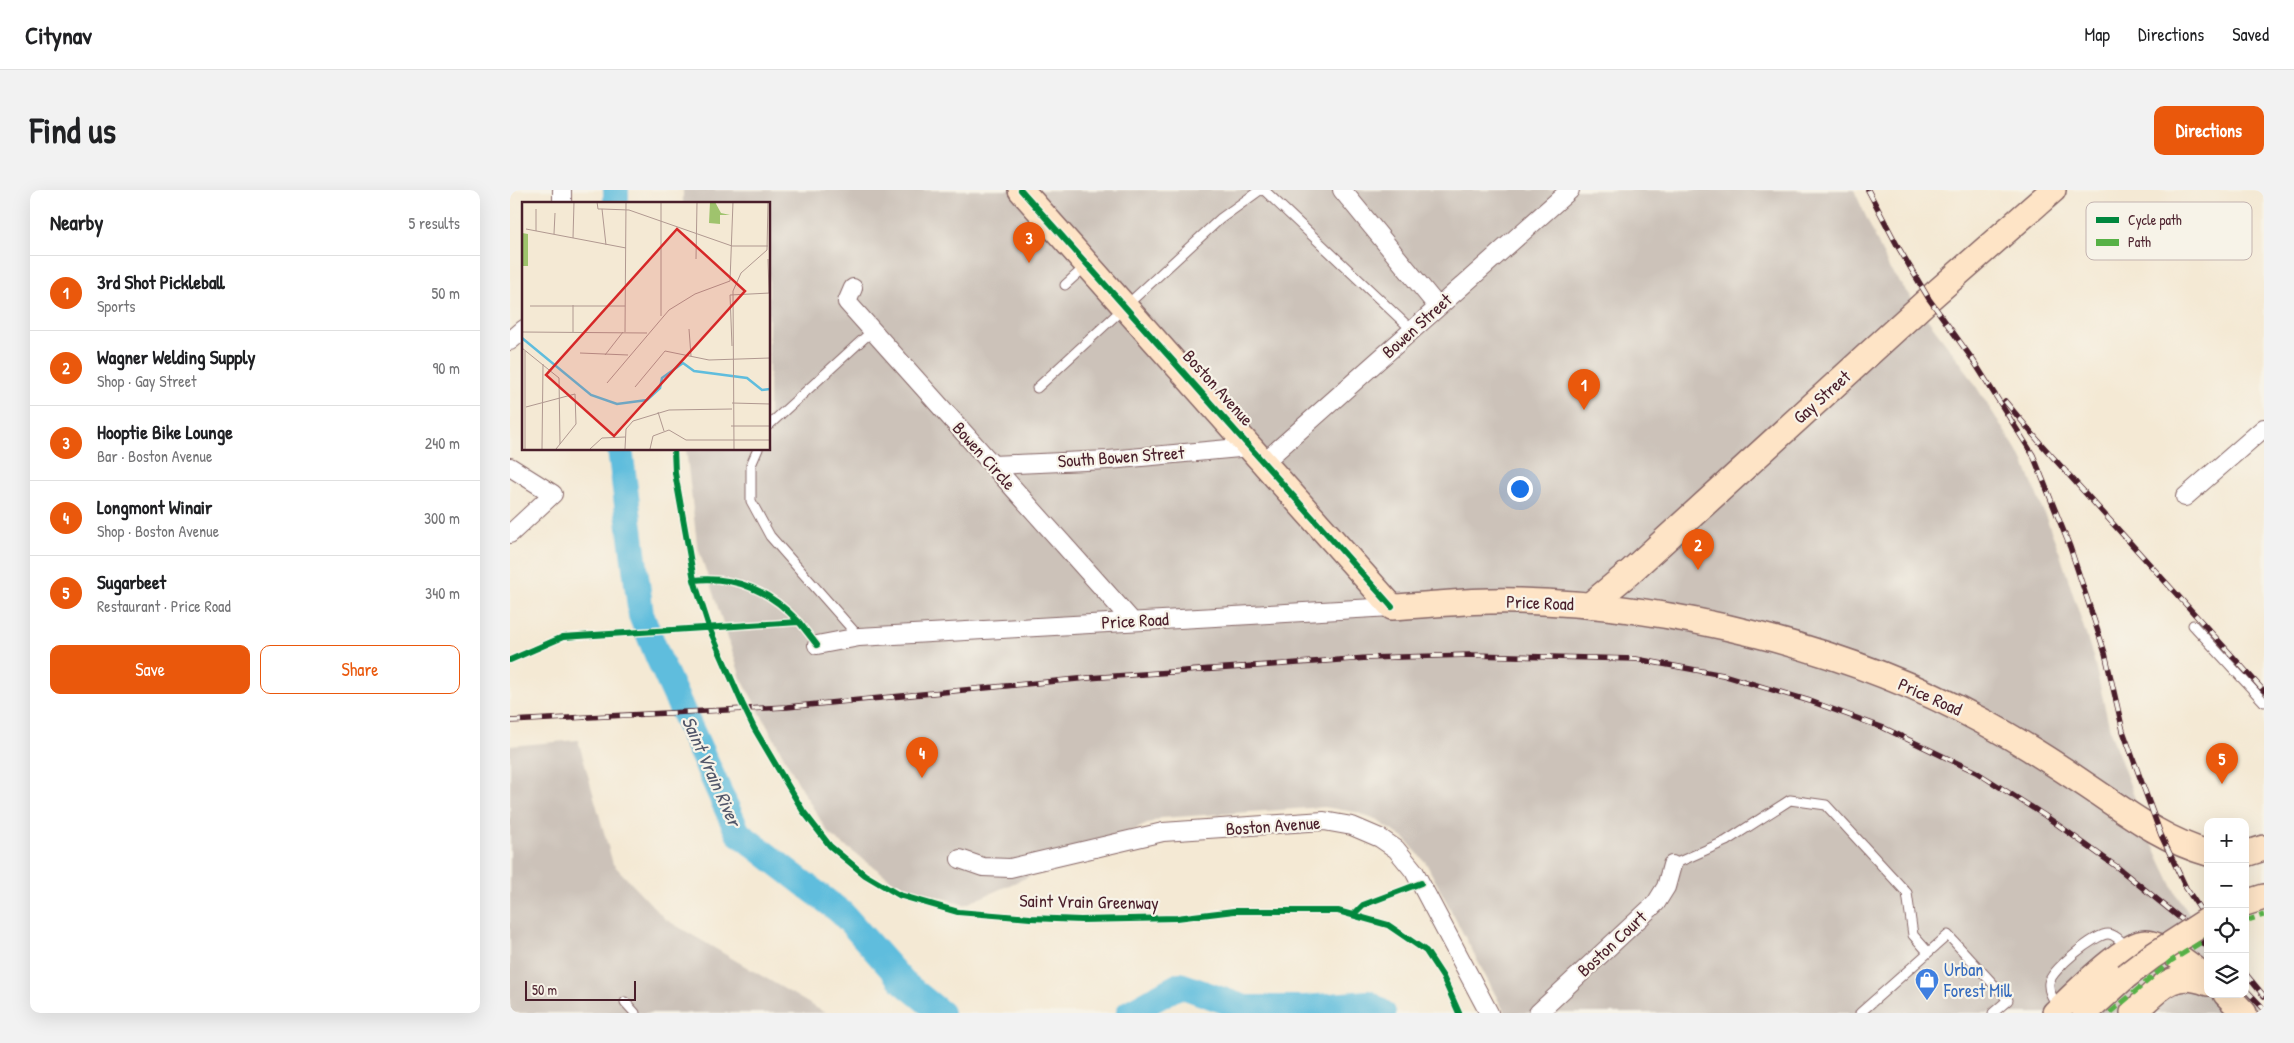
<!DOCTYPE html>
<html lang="en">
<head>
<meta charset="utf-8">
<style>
  body { margin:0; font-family:"Patrick Hand",sans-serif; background:#f2f2f2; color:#202124 }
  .controls { position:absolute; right:15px; bottom:15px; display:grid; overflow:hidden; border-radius:10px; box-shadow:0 5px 20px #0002 }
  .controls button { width:45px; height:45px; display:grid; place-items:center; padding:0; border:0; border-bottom:1px solid #e0e0e0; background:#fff; color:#202124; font:25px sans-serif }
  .scale { position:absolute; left:15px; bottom:12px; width:111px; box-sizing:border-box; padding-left:5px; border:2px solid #4a1f2b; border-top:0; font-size:14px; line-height:18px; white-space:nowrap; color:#4a1f2b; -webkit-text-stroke:4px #f7f3e8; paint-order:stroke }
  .you { position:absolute; left:1009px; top:298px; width:18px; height:18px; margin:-12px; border:4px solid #fff; border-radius:50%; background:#1a73e8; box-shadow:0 0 0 8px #1a73e833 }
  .badge { display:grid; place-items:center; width:32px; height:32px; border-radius:50%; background:#ea580c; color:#fff; font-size:16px; font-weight:700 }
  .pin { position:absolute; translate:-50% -41px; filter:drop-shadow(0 1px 2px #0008) }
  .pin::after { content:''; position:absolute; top:26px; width:18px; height:15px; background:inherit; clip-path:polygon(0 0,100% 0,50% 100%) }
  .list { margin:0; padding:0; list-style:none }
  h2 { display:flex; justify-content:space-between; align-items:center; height:65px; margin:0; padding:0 20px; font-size:21px }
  h2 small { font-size:16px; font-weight:400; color:#757577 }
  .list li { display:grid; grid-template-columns:32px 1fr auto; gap:15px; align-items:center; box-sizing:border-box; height:75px; padding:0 20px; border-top:1px solid #e0e0e0 }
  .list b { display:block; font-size:19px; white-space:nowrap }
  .list p { margin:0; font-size:16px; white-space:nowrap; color:#757577 }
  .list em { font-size:16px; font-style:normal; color:#757577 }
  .actions { display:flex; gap:10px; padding:15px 20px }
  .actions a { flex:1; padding:11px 0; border:1px solid #ea580c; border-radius:10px; text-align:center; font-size:18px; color:#ea580c }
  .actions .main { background:#ea580c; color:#fff }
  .icon { flex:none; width:28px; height:28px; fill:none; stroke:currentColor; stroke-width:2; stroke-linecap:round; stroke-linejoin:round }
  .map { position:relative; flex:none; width:1754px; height:823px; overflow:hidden; border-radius:10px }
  header { display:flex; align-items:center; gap:30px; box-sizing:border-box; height:70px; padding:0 25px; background:#fff; border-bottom:1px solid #e0e0e0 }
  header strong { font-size:24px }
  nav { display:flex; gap:28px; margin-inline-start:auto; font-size:18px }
  .intro { display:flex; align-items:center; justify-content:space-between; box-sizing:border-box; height:120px; padding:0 30px }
  h1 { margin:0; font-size:35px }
  .button { padding:12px 22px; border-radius:10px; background:#ea580c; color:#fff; font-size:18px; font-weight:700 }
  main { display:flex; gap:30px; padding:0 30px }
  aside { flex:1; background:#fff; border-radius:10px; box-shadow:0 5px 20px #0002 }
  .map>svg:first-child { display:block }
  .industrial { fill:#ccc2b9 }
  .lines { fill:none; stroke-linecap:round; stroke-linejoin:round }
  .river { stroke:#5fbddd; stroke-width:26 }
  .lane-casing { stroke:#866666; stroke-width:11 }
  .street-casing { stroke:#866666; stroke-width:20 }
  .secondary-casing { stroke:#866666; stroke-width:28 }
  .lane { stroke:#fff; stroke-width:9 }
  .street { stroke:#fff; stroke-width:18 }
  .secondary { stroke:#fee4c6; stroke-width:25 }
  .rail-casing { stroke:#4a1f2b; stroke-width:5.5 }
  .rail { stroke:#f7f3e8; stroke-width:4; stroke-dasharray:11; stroke-linecap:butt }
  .secondary-bridge-casing { stroke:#866666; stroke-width:28; stroke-linecap:butt }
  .secondary-bridge { stroke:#fee4c6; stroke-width:25 }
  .quiet { stroke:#57b146; stroke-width:5; stroke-dasharray:10 5; stroke-linecap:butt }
  .cycleway-casing { stroke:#f7f3e8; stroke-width:9 }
  .cycleway { stroke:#00873e; stroke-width:6 }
  .labels { text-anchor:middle; stroke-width:4.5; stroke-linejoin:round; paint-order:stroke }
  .street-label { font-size:18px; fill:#4a1f2b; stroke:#f7f3e8 }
  .shop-label { font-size:18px; fill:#366cbe; stroke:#f7f3e8; text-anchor:start }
  .water-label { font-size:19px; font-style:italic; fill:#515669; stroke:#f7f3e8 }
  .inset-river { fill:none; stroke:#5fbddd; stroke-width:2.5 }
  .inset-road { fill:none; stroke:#b09890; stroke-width:1 }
  .view { fill:#d62828; fill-opacity:0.15; stroke:#d62828; stroke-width:2.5 }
  .inset-edge { fill:none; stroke:#4a1f2b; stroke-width:2.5 }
  .key { fill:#f7f3e8; stroke:#c3b3af; stroke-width:1 }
  .key-label { font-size:14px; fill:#4a1f2b }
</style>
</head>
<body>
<header>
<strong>Citynav</strong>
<nav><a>Map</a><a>Directions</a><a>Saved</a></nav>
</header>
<div class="intro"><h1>Find us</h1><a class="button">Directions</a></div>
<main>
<aside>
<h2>Nearby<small>5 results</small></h2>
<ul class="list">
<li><span class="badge">1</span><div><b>3rd Shot Pickleball</b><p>Sports</p></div><em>50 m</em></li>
<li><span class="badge">2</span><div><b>Wagner Welding Supply</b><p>Shop · Gay Street</p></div><em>90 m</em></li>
<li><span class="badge">3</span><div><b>Hooptie Bike Lounge</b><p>Bar · Boston Avenue</p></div><em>240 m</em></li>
<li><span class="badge">4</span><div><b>Longmont Winair</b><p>Shop · Boston Avenue</p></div><em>300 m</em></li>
<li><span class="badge">5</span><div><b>Sugarbeet</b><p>Restaurant · Price Road</p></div><em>340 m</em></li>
</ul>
<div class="actions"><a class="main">Save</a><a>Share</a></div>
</aside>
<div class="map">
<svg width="1754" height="823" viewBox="0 0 1754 823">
  <rect width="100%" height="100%" fill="#f7f3e8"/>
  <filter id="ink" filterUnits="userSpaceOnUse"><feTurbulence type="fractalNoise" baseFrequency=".02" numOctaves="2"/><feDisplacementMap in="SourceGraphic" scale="10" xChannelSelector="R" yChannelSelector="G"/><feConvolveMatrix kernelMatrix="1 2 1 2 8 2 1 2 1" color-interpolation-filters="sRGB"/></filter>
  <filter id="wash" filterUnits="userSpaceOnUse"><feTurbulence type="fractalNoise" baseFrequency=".0096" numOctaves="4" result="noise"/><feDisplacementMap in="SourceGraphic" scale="20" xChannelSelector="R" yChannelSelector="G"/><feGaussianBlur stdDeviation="1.12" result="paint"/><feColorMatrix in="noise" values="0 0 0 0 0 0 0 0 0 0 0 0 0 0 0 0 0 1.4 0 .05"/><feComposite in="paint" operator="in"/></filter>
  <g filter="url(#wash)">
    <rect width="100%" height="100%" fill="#f4e9d4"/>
    <!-- industrial -->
    <path class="industrial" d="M173,0H1344L1380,80L1453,176L1513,270L1549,361L1583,466L1601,544L1640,649L1666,704L1698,753V804H1735V802L1752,823H995L916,673L895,649L868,631L846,622L814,617L651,628L454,715L384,692L319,644L291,598L231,488L187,354L176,259H259V14H173Z
      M68,550L103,674L155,729L315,823H0V556Z"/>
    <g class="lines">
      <!-- river -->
      <path class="river" d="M106,14V0
        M110,259L131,425L148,467L228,643L332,723L394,793L431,823
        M619,823L670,795L735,818H796L858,813L873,823"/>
    </g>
  </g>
  <g filter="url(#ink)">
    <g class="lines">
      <defs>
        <path id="lane" d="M754,0L902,140
          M555,95L577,75
          M527,198L710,29L750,0
          M259,235L362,141
          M248,259L241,275V311L260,346L349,447
          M1683,435L1754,512
          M1162,675L1216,651L1280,610L1316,615L1397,703L1403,745L1418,762
          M115,812L125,823
          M1549,818C1544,810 1538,802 1539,793C1541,780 1585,744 1598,744C1605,744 1612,752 1617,757
          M1350,823L1438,745L1498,810L1483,823"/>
        <path id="street" d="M832,0L928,117
          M52,14V0
          M343,98L337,112L622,431
          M0,151L14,139
          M754,272L1060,0
          M482,275L599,270L740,257
          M0,277L43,304L0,344
          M1675,307L1754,238
          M307,455L349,447L882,417
          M450,669L473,677L500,678L653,642L814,631L842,636L870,648L886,659L904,681L979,823
          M1028,823L1146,713L1156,697L1162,675"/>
        <path id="secondary" d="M511,0L882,417C924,415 967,409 1009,411C1163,415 1336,457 1472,531C1508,550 1542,572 1576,595C1615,621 1652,650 1698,663
          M1080,415L1120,382L1419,109L1543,0
          M1735,664L1754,658
          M1735,713L1754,707
          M1716,804L1734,823
          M1545,823C1562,807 1614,753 1635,753C1653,753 1684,778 1698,789
          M1575,823L1616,786
          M1623,823C1648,801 1661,778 1698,793"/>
      </defs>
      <!-- lane casing -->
      <use href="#lane" class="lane-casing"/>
      <!-- street casing -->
      <use href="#street" class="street-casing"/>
      <!-- secondary casing -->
      <use href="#secondary" class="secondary-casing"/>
      <!-- lane -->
      <use href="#lane" class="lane"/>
      <!-- street -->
      <use href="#street" class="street"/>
      <!-- secondary -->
      <use href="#secondary" class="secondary"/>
      <defs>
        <path id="rail" d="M1358,0L1387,55L1419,109L1463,170L1523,265L1560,357L1595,463L1613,541L1651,645L1676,698L1698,731
          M1495,211L1531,254L1754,501
          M0,531L277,517L578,488L857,468L960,465L1126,469L1213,485L1300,511L1374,538L1466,582L1534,625L1607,677L1675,732L1698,758
          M1735,783L1754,806
          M1735,799L1754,819"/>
      </defs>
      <!-- rail casing -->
      <use href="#rail" class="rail-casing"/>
      <!-- rail -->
      <use href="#rail" class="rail"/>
      <defs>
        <path id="secondary-bridge" d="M1616,786L1641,767L1698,730"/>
      </defs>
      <!-- secondary-bridge casing -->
      <use href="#secondary-bridge" class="secondary-bridge-casing"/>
      <!-- secondary-bridge -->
      <use href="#secondary-bridge" class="secondary-bridge"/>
      <!-- quiet -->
      <path class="quiet" d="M1735,731L1754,725
        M1600,823L1661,771L1698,748"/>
      <defs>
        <path id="cycleway" d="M511,0L882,417
          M164,259L165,283L184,390L200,440L232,513L244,538L293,621L320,656L355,685L389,705L448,722L520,728L571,730L667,728L724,721H828L878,735L916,761L933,787L949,823
          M184,390C227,386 260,401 289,432
          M0,470L53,447L289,432L307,455
          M843,725L853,715L911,693"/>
      </defs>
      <!-- cycleway casing -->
      <use href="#cycleway" class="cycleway-casing"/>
      <!-- cycleway -->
      <use href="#cycleway" class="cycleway"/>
    </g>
  </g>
  <!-- icons -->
  <defs>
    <symbol id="shop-pin" viewBox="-11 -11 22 30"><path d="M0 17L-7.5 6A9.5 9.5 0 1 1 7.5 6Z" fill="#3f7fe0" stroke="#f7f3e8"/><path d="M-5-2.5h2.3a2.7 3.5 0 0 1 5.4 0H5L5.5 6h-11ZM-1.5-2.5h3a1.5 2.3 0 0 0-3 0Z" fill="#fff"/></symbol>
  </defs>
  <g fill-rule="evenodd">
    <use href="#shop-pin" x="1403" y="776" width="28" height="38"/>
  </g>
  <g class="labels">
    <!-- street labels -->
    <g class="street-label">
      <text transform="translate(907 136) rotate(-42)" y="6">Bowen Street</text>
      <text transform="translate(708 198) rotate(48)" y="6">Boston Avenue</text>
      <text transform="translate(1312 207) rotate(-42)" y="6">Gay Street</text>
      <text transform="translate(474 266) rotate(48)" y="6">Bowen Circle</text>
      <text transform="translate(611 267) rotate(-4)" y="6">South Bowen Street</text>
      <text transform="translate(1030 413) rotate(2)" y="6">Price Road</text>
      <text transform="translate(625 431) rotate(-3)" y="6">Price Road</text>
      <text transform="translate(1420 507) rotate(24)" y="6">Price Road</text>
      <text transform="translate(763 636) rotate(-4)" y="6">Boston Avenue</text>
      <text transform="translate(579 712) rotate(1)" y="6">Saint Vrain Greenway</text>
      <text transform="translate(1102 754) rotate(-43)" y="6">Boston Court</text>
    </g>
    <!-- shop labels -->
    <g class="shop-label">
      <text x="1434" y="786">Urban<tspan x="1434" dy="21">Forest Mill</tspan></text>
    </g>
    <!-- water labels -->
    <g class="water-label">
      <text transform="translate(202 581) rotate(66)" y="7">Saint Vrain River</text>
    </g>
  </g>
  <!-- overview -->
  <g transform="translate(12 12)">
    <rect width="248" height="248" fill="#f4e9d4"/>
    <path d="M188,0H193L199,11L208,13H198V22L187,21ZM0,31L6,32V64H0Z" fill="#9fc36d"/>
    <path class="inset-river" d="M0,136L69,193L95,202L125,198L138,186L140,176L161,161L172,169L225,176L240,188L248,187"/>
    <path class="inset-road" d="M75,0L76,7H80L84,43M80,7L107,8L210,44H246M4,27L104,46M14,29V7M32,32L33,11M51,36L52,0M174,57L175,0M246,57L247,91M8,104H103M139,114V0M167,127L169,154M0,130L125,131M51,130V103M103,130L104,0M210,144L208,93L248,91M0,146L37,176L38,242M58,151L106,153M83,153L101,130M85,181L147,108L173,92L208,79L211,0M113,185L143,149L187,158L248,156M210,201L248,202M4,205L53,192L54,222L34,247M136,210L142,229M209,224H248M3,247V149M20,247L21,162M68,247L80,236L103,235M103,247L104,227L111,219L147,208L210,207M128,247L131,234L147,228L164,238H248M212,247L211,89L219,71L245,48L246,0"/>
    <path class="view" d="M155,27L223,89L92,234L24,173Z"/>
    <rect width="248" height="248" class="inset-edge"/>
  </g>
  <!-- legend -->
  <rect x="1576" y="12" width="166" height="58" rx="8" class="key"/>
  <rect x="1586" y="27" width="23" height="6" fill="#00873e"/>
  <rect x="1586" y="49" width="23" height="7" fill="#57b146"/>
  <g class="key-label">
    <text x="1618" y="35">Cycle path</text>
    <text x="1618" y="57">Path</text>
  </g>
</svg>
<div class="controls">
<button>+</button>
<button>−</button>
<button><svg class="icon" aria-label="locate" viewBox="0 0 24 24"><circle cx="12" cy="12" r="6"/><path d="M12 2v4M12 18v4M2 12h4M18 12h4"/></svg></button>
<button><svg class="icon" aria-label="layers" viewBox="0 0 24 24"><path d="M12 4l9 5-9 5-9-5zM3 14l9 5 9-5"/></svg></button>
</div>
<div class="scale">50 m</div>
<div class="you"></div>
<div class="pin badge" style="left:1074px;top:220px">1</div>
<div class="pin badge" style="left:1188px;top:380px">2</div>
<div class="pin badge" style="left:519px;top:73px">3</div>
<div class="pin badge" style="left:412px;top:588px">4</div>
<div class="pin badge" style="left:1712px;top:594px">5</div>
</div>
</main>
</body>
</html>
